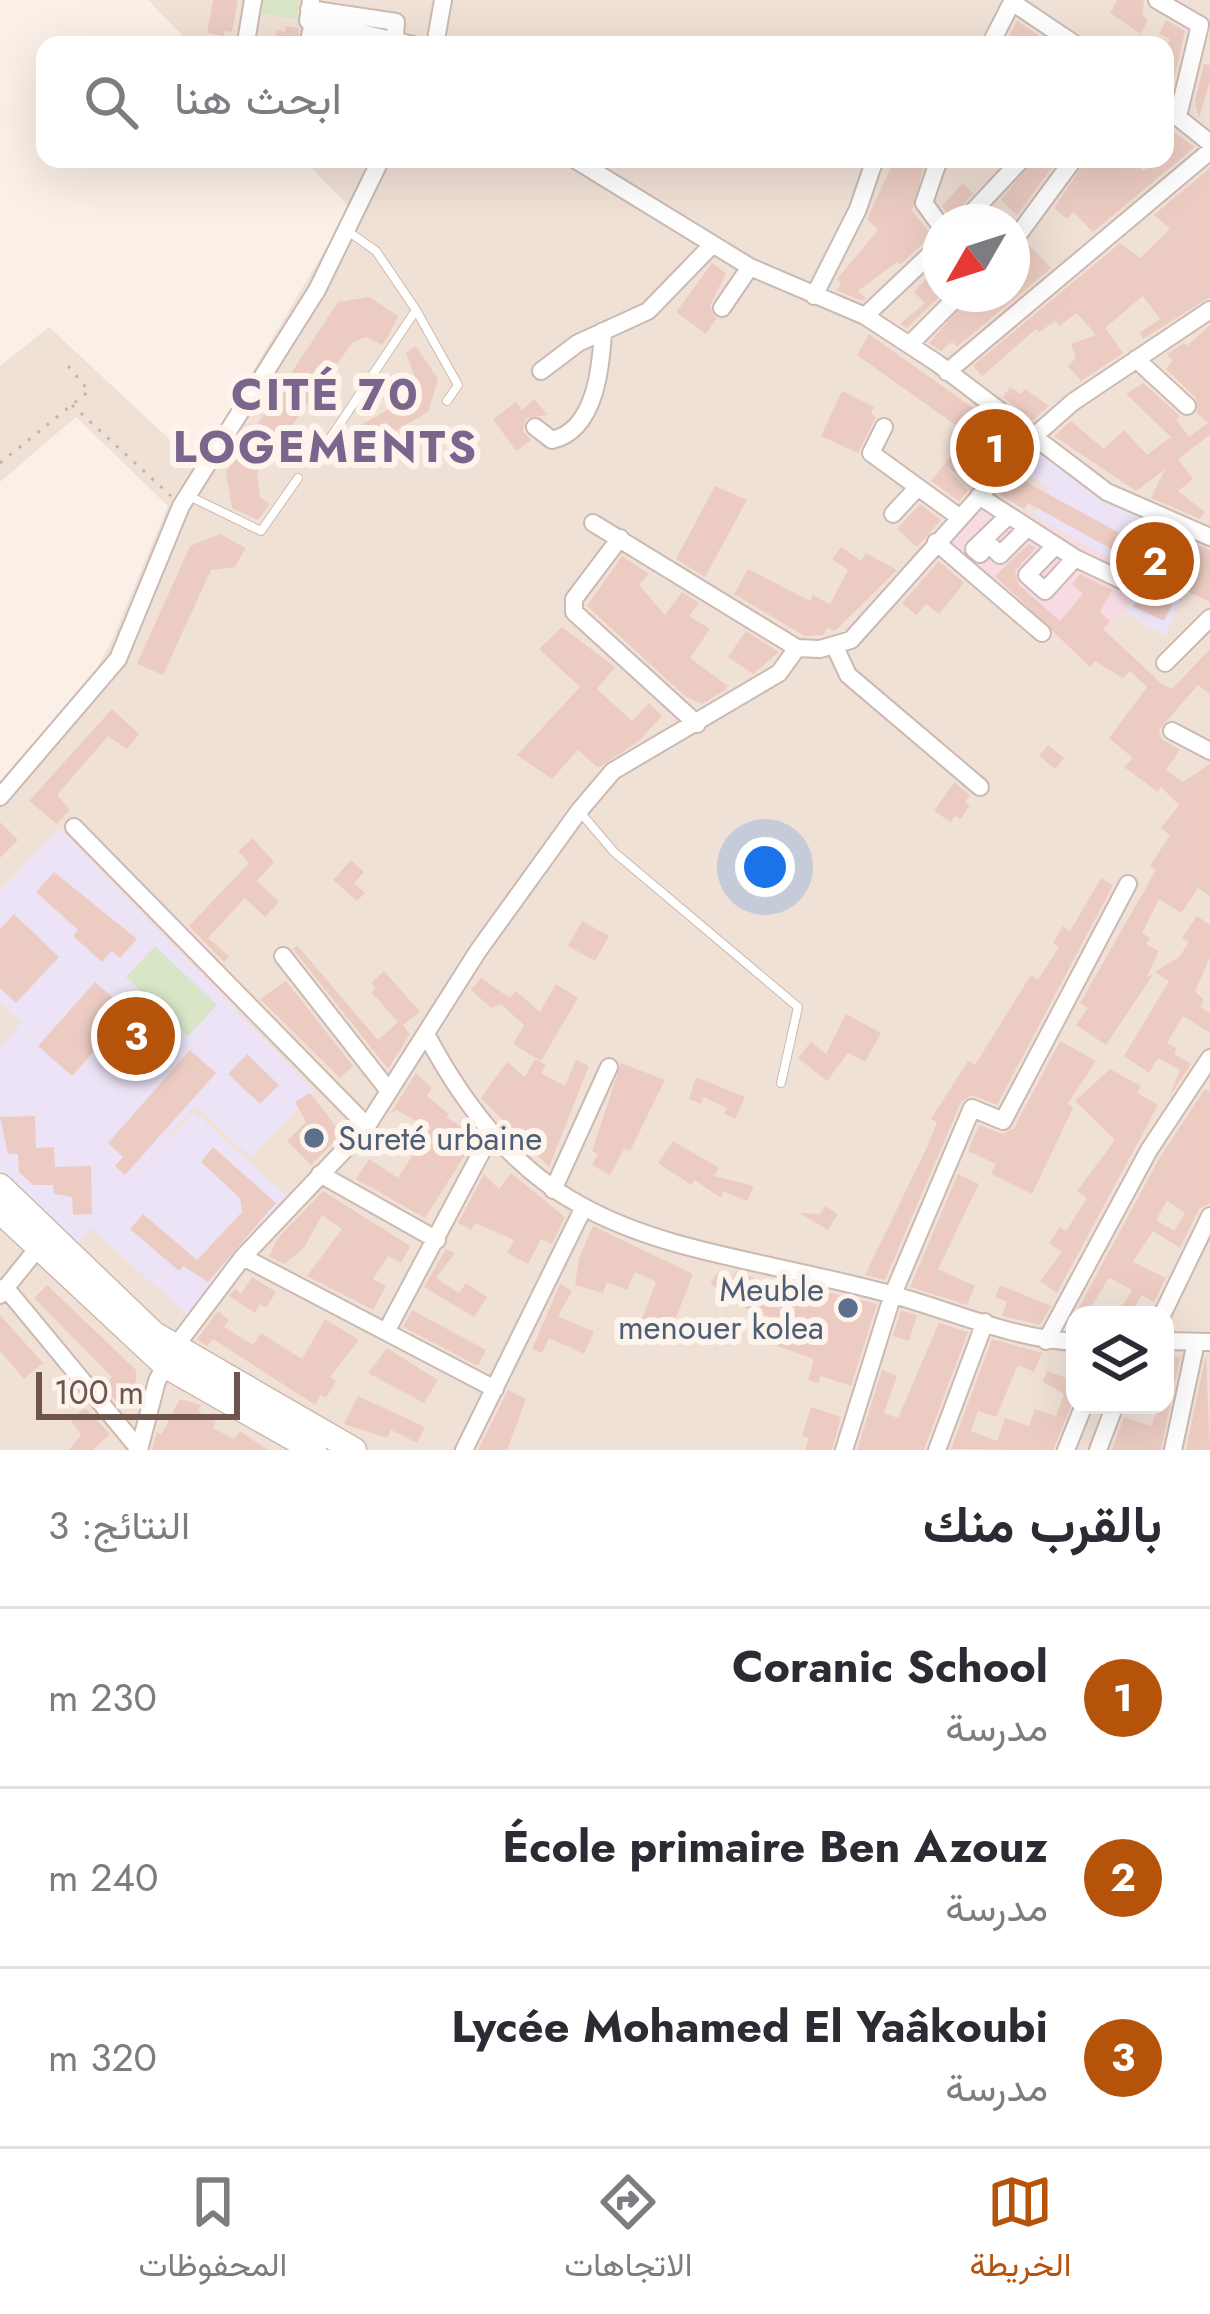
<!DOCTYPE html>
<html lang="ar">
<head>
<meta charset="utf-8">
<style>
  body { margin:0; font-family:Jost,Vazirmatn,sans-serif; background:#f7f7f7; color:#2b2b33; direction:rtl }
  .controls { position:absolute; right:36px; bottom:36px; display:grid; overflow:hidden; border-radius:24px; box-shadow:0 12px 48px #0002 }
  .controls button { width:108px; height:108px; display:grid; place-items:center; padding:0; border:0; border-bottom:3px solid #e1e1e2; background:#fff; color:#2b2b33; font:60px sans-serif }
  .compass { position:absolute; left:922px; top:204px; width:108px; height:108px; border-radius:50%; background:#fff; box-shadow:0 12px 48px #0002; rotate:231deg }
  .scale { position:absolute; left:36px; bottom:30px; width:204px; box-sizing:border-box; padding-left:12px; border:6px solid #70554e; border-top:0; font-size:33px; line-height:42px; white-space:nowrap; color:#70554e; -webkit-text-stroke:9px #fdf4ed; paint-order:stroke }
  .you { position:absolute; left:765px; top:867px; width:42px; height:42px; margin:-30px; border:9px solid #fff; border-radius:50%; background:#1a73e8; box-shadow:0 0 0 18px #1a73e833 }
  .badge { display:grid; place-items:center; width:78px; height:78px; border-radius:50%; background:#b45309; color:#fff; font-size:39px; font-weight:700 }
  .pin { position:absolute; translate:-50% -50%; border:6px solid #fff; box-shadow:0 3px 12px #0006 }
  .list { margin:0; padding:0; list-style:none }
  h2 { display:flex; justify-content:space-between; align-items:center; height:156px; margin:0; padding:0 48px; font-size:51px }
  h2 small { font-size:39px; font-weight:400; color:#7c7c81 }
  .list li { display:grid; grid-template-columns:78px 1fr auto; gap:36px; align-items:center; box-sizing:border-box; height:180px; padding:0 48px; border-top:3px solid #e1e1e2 }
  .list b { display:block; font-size:45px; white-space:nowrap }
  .list p { margin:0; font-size:39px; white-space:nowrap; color:#7c7c81 }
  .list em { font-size:39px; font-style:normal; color:#7c7c81 }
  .icon { flex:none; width:66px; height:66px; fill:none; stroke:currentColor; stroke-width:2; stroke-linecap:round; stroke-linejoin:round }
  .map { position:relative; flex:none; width:1210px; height:1450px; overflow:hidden; direction:ltr }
  .search { position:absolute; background:#fff; box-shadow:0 12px 48px #0002; left:36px; right:36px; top:36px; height:132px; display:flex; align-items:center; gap:30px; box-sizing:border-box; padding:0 42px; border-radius:24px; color:#7c7c81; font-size:45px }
  .sheet { height:696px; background:#fff }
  nav { display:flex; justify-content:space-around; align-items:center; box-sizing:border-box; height:168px; border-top:3px solid #e1e1e2; background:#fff; font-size:33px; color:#7c7c81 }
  nav a { display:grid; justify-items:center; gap:6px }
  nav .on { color:#b45309 }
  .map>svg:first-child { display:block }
  .residential { fill:#f0e1d6; fill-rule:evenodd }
  .education { fill:#ece4f6 }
  .medical { fill:#f6dbe2 }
  .green { fill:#d8e6c7 }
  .building { fill:#ecccc2; fill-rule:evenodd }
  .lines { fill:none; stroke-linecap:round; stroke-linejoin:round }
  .lane-casing { stroke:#ccb9b1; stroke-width:10 }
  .street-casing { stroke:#ccb9b1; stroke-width:20 }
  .secondary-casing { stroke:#ceb8af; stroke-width:27 }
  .path { stroke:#d0afa5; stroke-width:3; stroke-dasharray:3 9; stroke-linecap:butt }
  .lane { stroke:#fff; stroke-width:8 }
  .street { stroke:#fff; stroke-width:16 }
  .secondary { stroke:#fff; stroke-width:24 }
  .service-dot { fill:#5c6f8a; stroke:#fdf4ed; stroke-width:4.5 }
  .labels { text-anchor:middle; stroke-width:12; stroke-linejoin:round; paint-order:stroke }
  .service-label { font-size:33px; fill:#4e5e75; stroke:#fdf4ed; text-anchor:start }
  .district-label { font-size:45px; font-weight:bold; letter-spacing:3px; fill:#7a668c; stroke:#fdf4ed }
</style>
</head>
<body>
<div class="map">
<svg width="1210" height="1450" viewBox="0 0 1210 1450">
  <rect width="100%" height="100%" fill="#faf0e7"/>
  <!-- residential -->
  <path class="residential" d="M148,0H1210V1450H0V782L88,683L110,645L168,506L76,417L0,482V366L49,327L197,465L350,208L303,159H1165V45H192ZM940,222H1012V294H940ZM1075,1315H1165V1405H1075Z"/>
  <!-- education -->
  <path class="education" d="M1032,449L1102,492L1205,541L1165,636L1124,612L1147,579L1033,515L1049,487L1017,467Z
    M59,828L315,1091L251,1157L195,1106L124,1189L194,1112L292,1200L191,1318L91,1228L74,1247L0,1171V1048L21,1023L0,1003V891Z"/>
  <!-- medical -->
  <path class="medical" d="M993,495L1146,579L1083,661L944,544Z"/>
  <!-- green -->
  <path class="green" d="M263,0H300L296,19L261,13Z
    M155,946L217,1005L188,1036L126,977Z"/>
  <!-- building -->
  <path class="building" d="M213,0H238L232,32L224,31V36L207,33Z
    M1117,0H1144L1143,16L1148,19L1141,34L1110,13Z
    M1166,20L1185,31L1170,96L1165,94V69L1173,55L1165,51L1170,39L1159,34Z
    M1017,21L1046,40L1043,45H1004Z
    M286,26L298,28L300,45H275L277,30L285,32Z
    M1204,64L1210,65V81L1199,118L1195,101Z
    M1165,126L1195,147L1093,232L1073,212L1067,219L1054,208L1087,159H1133L1143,171L1165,159Z
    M895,159H926L912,211L932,235L900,265L897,262L858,291L866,298L862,301L836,290L841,284L837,279L878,230L867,219Z
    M1034,159H1058L1017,215L1001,200Z
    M1210,168V297L1143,339L1139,333L1160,319L1143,296L1105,328L1123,353L1081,381L1068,366L1076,358L1071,344L1096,335L1077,313L1059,326L1055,321L1040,332L1036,329L982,376L973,366L1120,243L1140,258L1170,229L1154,215Z
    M963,183L973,193L951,219L942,206Z
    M1028,244L1051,268L957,347L952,342L941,351L929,343L972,294H1012V257Z
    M712,263L726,273L710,306L716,319L706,334L676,312Z
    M940,263L942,294L907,328L900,324L925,303L914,292Z
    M369,297L398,316L389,335L382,345L366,337L353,342L257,473L260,497L270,504L258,520L232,508L226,472L338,302Z
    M1210,325V435L1178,459L1193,479L1178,491L1205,512L1200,519L1151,498L1165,469L1136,491L1054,436L1071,421L1104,449L1124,430L1147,455L1171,437L1126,394L1143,383L1180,416L1176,420L1189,437L1208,423L1197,413L1196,398L1166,369L1172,361L1167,354L1184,343L1187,346Z
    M869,334L1004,430L998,437L1005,442L974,483L945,467L968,491L959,501L931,481L968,434L857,355Z
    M416,346L438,379L428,412L366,448L354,429L408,398L414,375L406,353Z
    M1010,387L1021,394L1025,389L1049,406L1033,420L1003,397Z
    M842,391L874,407L871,414L876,417L858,453L821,436Z
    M534,399L548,415L526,418L523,431L531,440L516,451L493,419L516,402L522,410Z
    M1015,476L1127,537L1139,520L1210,550V602L1180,588L1164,621L1132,606L1145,593L1162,601L1176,558L1153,540L1140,565L1028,503L1024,509L999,494Z
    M715,486L747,500L705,577L676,559Z
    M920,504L941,520L917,547L897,529Z
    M220,534L246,548L235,567L211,570L163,675L137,664L190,546Z
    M1029,544L1036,548L1015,571L1019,585L1060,621L1083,594L1072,584L1080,574L1112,590L1100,612L1110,621L1103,629L1162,684L1172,689L1210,649V694L1198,685L1159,730L1162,739L1180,750L1166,770L1183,782L1210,764V896L1198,888L1181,913L1159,899L1142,933L1150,938L1146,944L1159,951L1146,978L1154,973L1106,1045L1076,1025L1088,1008L1080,1003L1156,870L1150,866L1170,835L1161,828L1179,805L1161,787L1158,792L1124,767L1133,758L1109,738L1147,687L1130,671L1123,678L1095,661L1090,667L995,576Z
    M841,547L861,561L866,553L897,570L835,631L827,628L823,635L804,636L734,594L748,569L810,601L813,595L830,604L848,570L832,559Z
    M622,556L649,574L639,585L665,615L682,592L699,603L689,616L710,629L690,658L728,686L725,690L702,704L685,696L587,606Z
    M939,561L964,583L939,614L926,604L916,615L902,603Z
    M562,627L615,667L597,689L632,721L649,703L662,716L639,741L598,768L578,750L552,779L517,755L580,687L539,649Z
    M746,631L779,652L753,674L728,657Z
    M112,709L139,734L127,749L108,736L57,795L70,810L57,824L29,801Z
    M1048,745L1064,758L1055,769L1039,756Z
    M954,782L970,795L965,802L970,805L961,819L955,816L951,822L934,811Z
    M0,822L18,840L0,858Z
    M253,838L274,862L257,881L279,902L265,917L245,898L208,938L229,956L224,962L189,926L249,863L238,851Z
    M351,860L364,872L354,883L365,893L357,901L333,880Z
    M54,872L137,939L120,958L112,951L102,962L73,936L78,930L36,892Z
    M1101,878L1113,885L997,1105L972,1095L961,1102L885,1280L865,1275L928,1145L937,1122L931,1119L968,1061L975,1065L1031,975L1038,980L1059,947L1053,943L1063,926L1070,931Z
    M14,914L59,957L16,1003L0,988V929Z
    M1197,916L1210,925V957L1195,991L1204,1000L1200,1007L1210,1013V1033L1183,1016L1167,1043L1177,1048L1174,1054L1191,1064L1169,1097L1180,1070L1158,1058L1149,1073L1124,1056L1169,981L1155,972L1179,957L1189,942L1182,938Z
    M582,921L609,936L595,961L568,946Z
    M297,945L378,1040L398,1022L371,992L376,988L371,983L384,971L420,1012L403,1025L410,1034L388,1069L293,949Z
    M481,978L510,998L516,991L540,1012L556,984L578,998L541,1061L513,1044L524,1025L501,1004L491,1008L471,990Z
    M286,981L353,1066L340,1078L260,999Z
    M95,982L129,1012L72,1076L38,1046Z
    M846,1014L881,1033L865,1062L848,1053L827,1081L798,1058L811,1042L826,1054Z
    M1060,1041L1096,1061L1068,1103L1073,1108L1032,1194L991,1174L996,1164L968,1151L979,1125L1003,1134L1014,1128Z
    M190,1050L216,1073L125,1175L115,1166L123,1157L108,1143Z
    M247,1054L279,1085L260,1104L228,1074Z
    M535,1059L546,1065L541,1073L565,1086L576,1060L589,1066L549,1167L481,1098L507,1062L525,1077Z
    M621,1063L665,1080L630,1151L624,1149L610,1175L592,1165L598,1154L592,1151Z
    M1110,1069L1141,1086L1137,1093L1158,1105L1057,1293L1040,1281L1062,1252L1049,1243L1060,1227L1066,1231L1087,1198L1077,1191L1115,1140L1075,1101Z
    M416,1073L432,1088L427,1096L449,1114L446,1117L471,1132L467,1138L473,1142L425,1218L356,1179L369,1159L398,1178L430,1128L396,1110L390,1114Z
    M696,1077L745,1097L735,1119L724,1114L727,1108L703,1097L701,1104L689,1099Z
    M1205,1089L1210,1092V1203L1199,1209L1180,1248L1153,1231L1133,1262L1166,1278L1154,1302L1142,1295L1129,1315H1117L1132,1290L1109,1278L1086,1315L1078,1309L1160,1157ZM1167,1201L1185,1213L1174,1231L1156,1220Z
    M310,1093L342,1134L311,1165L287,1141L306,1122L295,1102Z
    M35,1116L36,1148L54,1147L55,1167L91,1166L92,1214L73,1215L72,1197L54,1194L53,1185H33L19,1172L18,1154H8L0,1117Z
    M673,1141L719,1168L714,1176L754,1186L747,1201L723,1191L721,1198L695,1180L691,1185L658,1163Z
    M213,1147L276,1203L208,1282L183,1266L179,1271L130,1229L143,1214L197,1260L242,1212L240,1198L201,1162Z
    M511,1173L565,1217L552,1244L541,1239L528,1264L507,1253L514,1240L475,1223L471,1230L458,1223L484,1174L499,1189Z
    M958,1174L979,1184L938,1269L975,1286L967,1305L910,1287Z
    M323,1191L410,1246L401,1263L388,1256L373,1279L386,1286L373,1310L307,1276L342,1229L322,1215L304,1248L284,1264L269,1256L278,1238Z
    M825,1206L838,1214L828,1230L799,1213L820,1214Z
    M593,1226L693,1274L671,1331L642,1319L656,1282L635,1272L627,1290L607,1282L603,1293L575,1285L579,1258Z
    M446,1249L455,1253L436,1278L459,1293L466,1283L487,1297L474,1317L424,1287Z
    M719,1271L732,1280L736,1271L811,1300L815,1289L877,1304L851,1386L821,1376L818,1383L808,1380L814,1359L765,1342L772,1318L724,1300L726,1295L710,1283Z
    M252,1277L276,1292L266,1308L260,1304L255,1313L229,1296L235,1289L241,1294Z
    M560,1284L572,1291L558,1316L594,1332L584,1354L549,1338L542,1353L532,1349Z
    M47,1285L136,1370V1384L117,1402L103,1386L112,1377L34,1298Z
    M1000,1285L1051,1306L1040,1325L1002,1316L1007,1302L995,1297Z
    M412,1310L486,1350L478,1366L403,1327Z
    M901,1310L917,1315L909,1341L893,1336Z
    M218,1311L229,1320L224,1327L253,1345L261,1333L302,1359L325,1319L359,1340L330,1377L336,1381L326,1398L321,1395L315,1405L213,1339L207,1346L197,1339Z
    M0,1315L43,1363L24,1379L0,1351Z
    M939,1323L968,1332L924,1450H857L882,1370L897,1376L884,1413L898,1418Z
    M992,1339L1042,1353L1034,1372L1018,1365L996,1417L978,1411L971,1431L997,1441L1005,1418L1029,1426L1035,1409L1056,1416L1064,1394L1043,1382L1047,1371L1069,1379L1075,1368V1396L1053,1450L951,1449Z
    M387,1348L438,1380L424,1403L368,1373Z
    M1206,1355L1210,1450H1186Z
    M1165,1356L1180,1357L1161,1450H1112L1124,1417L1151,1426L1159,1405H1165Z
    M508,1390L526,1399L507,1450H478Z
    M358,1396L425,1427L417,1443L391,1430L387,1438L344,1424Z
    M180,1399L201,1405L198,1411L216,1422L213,1428L234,1439L240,1431L268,1450H152L157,1432L161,1435Z
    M811,1407L841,1417L832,1450H805L809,1438L802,1436Z
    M85,1408L110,1434L93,1450H69L81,1435L70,1419Z"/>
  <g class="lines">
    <defs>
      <path id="lane" d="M416,310L458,385L447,401
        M315,461L416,310L376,251L349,232
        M189,496L261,531L298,478
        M580,812L614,852L798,1007L781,1083"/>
      <path id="street" d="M311,0L308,21L414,45
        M1157,0L1200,25L1178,116
        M1012,2L1076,45
        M309,9L396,22L395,37
        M313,22L310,36L330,40L332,25
        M246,42L253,0
        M435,45L443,0
        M990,45L1013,0
        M1165,107L1210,143
        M574,159L750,267L865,316L937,363L1107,492L1210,537
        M939,159L924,203L940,225
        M963,222L1022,159
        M1012,243L1074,159
        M814,296L858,209L875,159
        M722,308L750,267
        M865,316L940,245
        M910,344L960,294
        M1136,359L1187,406
        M541,371L578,343L648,311L712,245
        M947,372L1210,151
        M535,427L552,440C596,430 601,366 603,331
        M884,427L871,453L959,517
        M979,496L1075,558L1134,586
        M893,514L918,487
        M1008,516L974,549L980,554L989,544L1000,555L1026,529
        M593,523L797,648
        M620,538L574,599V612L697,724
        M936,542L1042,633
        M1055,546L1027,575L1045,591L1075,558
        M835,647L848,675L980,787
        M1165,663L1210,618
        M1172,731L1210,751
        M0,797L118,659L181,506L317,290L381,159
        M74,827L367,1126
        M283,956L389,1091
        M426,1034C542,1253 676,1237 890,1294C950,1310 1013,1339 1075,1342
        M320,1174L437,1240
        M553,1190L609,1067
        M243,1257L495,1389
        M5,1287L139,1449
        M0,1295L37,1249
        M1162,1315L1210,1216
        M387,1330L491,1134
        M1046,1341L1149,1150L1210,1058
        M1165,1341L1210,1342
        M139,1450L157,1381L175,1347L243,1257L367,1126L478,951L579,811L613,771L779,673L797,648L820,649L851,640L1032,438L1073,402L1210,310
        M464,1450L583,1209
        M844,1450L893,1294L972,1108L1003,1121L1128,884
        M937,1450L985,1322
        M1066,1450L1084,1405
        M1098,1450L1115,1405
        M1173,1450L1196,1342"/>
      <path id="secondary" d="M0,1186L154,1334L354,1450
        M0,1211L166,1366L314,1450"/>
    </defs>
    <!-- lane casing -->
    <use href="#lane" class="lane-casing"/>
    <!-- street casing -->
    <use href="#street" class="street-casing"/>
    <!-- secondary casing -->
    <use href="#secondary" class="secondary-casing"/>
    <!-- path -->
    <path class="path" d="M72,405L171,496
      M0,463L89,391L63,360"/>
    <!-- lane -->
    <use href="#lane" class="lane"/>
    <!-- street -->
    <use href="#street" class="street"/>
    <!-- secondary -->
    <use href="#secondary" class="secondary"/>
  </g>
  <!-- markers -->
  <g class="service-dot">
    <circle cx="314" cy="1138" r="12"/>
    <circle cx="848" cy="1308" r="12"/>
  </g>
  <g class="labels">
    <!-- service labels -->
    <g class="service-label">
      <text x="338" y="1150">Sureté urbaine</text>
      <text x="824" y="1301" text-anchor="end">Meuble<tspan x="824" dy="38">menouer kolea</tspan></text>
    </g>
    <!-- district labels -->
    <g class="district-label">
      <text x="326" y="410">CITÉ 70<tspan x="326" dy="52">LOGEMENTS</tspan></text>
    </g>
  </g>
</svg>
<div class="controls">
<button><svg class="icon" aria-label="layers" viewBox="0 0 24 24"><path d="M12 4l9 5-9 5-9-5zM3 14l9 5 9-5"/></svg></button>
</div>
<svg class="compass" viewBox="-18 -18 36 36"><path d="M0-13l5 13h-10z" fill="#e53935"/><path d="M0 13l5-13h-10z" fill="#7c7c81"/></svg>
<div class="scale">100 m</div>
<div class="you"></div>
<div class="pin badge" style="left:995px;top:448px">1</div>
<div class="pin badge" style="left:1155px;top:561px">2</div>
<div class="pin badge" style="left:136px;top:1036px">3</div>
<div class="search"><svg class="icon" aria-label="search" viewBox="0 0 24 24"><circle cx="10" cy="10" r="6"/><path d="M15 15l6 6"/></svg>ابحث هنا</div>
</div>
<section class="sheet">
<h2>بالقرب منك<small>النتائج: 3</small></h2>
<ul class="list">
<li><span class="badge">1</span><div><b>Coranic School</b><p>مدرسة</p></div><em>230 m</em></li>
<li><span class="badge">2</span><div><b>École primaire Ben Azouz</b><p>مدرسة</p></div><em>240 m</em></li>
<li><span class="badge">3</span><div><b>Lycée Mohamed El Yaâkoubi</b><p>مدرسة</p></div><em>320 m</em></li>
</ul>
</section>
<nav>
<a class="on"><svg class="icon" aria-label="map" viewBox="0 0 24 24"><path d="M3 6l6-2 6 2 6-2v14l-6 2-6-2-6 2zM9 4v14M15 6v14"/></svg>الخريطة</a>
<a><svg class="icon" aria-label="directions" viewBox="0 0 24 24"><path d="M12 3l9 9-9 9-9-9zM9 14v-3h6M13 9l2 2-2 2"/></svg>الاتجاهات</a>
<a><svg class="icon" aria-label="saved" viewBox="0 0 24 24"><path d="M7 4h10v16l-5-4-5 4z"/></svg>المحفوظات</a>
</nav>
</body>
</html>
